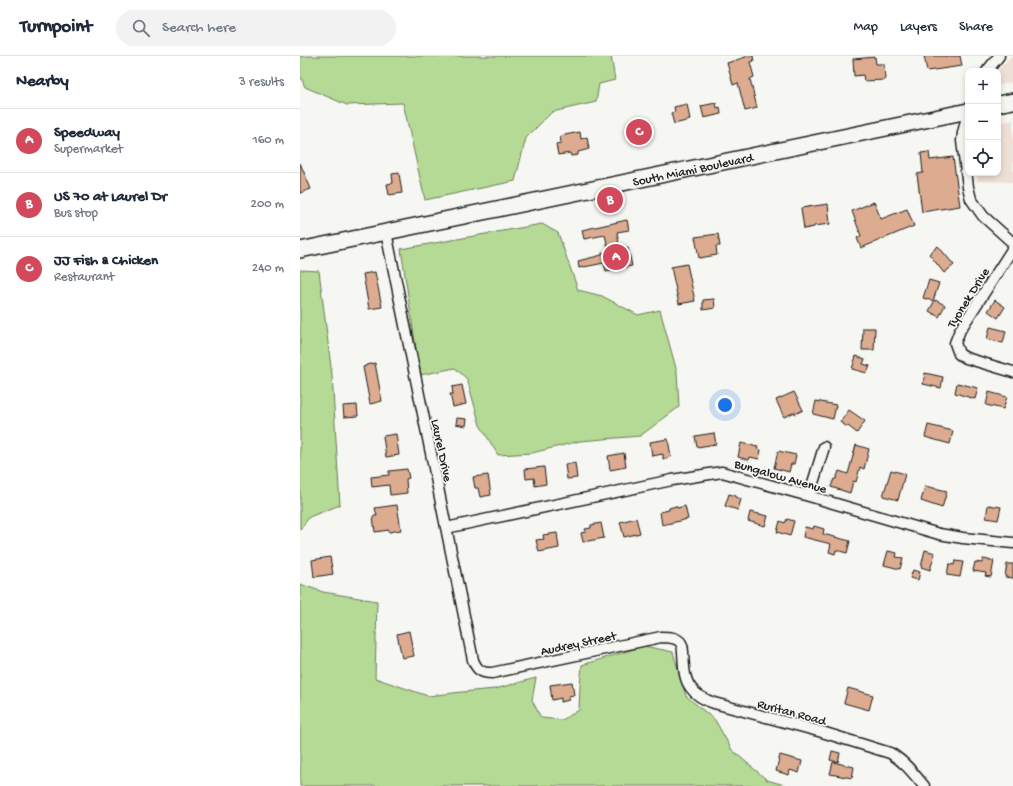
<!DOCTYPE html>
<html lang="en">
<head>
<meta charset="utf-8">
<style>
  body { margin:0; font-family:"Gochi Hand",sans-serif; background:#f2f2f3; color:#1f2937 }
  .controls { position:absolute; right:12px; top:12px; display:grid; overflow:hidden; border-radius:8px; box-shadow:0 2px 6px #0003 }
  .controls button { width:36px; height:36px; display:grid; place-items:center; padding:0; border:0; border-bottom:1px solid #e0e1e3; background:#fff; color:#1f2937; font:20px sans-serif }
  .you { position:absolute; left:425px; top:349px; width:14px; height:14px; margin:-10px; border:3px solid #fff; border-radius:50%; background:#1a73e8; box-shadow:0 0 0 6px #1a73e833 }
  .badge { display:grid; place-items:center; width:26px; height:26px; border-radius:50%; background:#d1495b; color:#fff; font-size:13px; font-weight:700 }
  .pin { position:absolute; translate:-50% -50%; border:2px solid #fff; box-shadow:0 1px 4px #0006 }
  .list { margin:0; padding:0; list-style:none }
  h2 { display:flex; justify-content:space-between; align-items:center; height:52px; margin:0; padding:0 16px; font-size:17px }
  h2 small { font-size:13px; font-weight:400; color:#747a83 }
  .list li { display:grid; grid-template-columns:26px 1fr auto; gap:12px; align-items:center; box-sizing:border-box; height:64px; padding:0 16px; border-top:1px solid #e0e1e3 }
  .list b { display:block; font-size:15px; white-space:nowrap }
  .list p { margin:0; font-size:13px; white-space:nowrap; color:#747a83 }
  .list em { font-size:13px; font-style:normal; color:#747a83 }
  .icon { flex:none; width:22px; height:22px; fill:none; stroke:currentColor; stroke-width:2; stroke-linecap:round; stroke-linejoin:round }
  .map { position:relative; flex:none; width:713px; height:730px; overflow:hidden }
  header { display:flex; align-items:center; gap:24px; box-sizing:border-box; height:56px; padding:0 20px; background:#fff; border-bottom:1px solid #e0e1e3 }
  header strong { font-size:19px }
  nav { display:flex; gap:22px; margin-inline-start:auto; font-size:14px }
  .search { width:280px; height:36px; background:#f2f2f3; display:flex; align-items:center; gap:10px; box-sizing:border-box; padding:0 14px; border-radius:22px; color:#747a83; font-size:15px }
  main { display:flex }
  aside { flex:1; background:#fff }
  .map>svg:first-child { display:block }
  .built { fill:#eee0d5 }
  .green { fill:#b5da95; stroke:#687b58 }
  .building { fill:#ddac90; stroke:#1c1c1c }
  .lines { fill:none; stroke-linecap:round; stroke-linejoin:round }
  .minor-casing { stroke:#1c1c1c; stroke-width:13 }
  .highway-casing { stroke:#1c1c1c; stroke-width:18 }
  .minor { stroke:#f6f6f2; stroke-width:10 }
  .highway { stroke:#f6f6f2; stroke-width:15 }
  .labels { text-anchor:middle; stroke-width:3.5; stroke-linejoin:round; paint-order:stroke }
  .street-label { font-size:13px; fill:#1c1c1c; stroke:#f6f6f2 }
</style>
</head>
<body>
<header>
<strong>Turnpoint</strong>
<div class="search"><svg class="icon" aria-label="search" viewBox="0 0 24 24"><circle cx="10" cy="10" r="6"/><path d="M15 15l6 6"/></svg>Search here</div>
<nav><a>Map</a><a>Layers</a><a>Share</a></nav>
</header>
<main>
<aside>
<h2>Nearby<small>3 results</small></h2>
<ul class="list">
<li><span class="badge">A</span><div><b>Speedway</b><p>Supermarket</p></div><em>160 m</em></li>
<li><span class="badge">B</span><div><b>US 70 at Laurel Dr</b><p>Bus stop</p></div><em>200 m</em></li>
<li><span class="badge">C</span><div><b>JJ Fish &amp; Chicken</b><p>Restaurant</p></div><em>240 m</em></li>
</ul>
</aside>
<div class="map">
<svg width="713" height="730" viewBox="0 0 713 730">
  <rect width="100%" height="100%" fill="#f6f6f2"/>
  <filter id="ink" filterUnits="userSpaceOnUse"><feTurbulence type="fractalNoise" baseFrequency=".025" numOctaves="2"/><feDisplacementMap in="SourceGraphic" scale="8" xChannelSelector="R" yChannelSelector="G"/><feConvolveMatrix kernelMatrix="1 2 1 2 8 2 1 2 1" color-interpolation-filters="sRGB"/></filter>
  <g filter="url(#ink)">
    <!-- built -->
    <path class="built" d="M711,0H713V26L699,29L698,27V15H697Z
      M713,64V126L678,125L676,117H698V67Z"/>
    <!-- green -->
    <path class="green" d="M0,0H311L315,24L299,28L296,46L252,56L226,82L215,125L125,144L103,47L47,49L5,31L0,19Z
      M242,168L258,177L278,234L302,240L338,259L360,254L377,316L379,351L340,380L280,385L232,397L198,399L180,369L167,323L155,312L120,319L101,193Z
      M0,214L19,215L32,319L40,449L9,461L0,474Z
      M0,528L23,536L77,545L75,622L128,640L162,636L195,633L236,622L232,644L241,662L262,664L279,654L280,630L282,609L344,590L373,596L386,640L415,664L432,694L467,724L488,730H0Z"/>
    <!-- building -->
    <path class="building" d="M446,0H453L454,5L450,6L454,21L450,23L457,52L445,55L438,27L433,29L427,7L446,1Z
      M624,0H660L662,10L627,15Z
      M575,1L576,8H584L585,24L564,25L563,19L554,20L553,3Z
      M416,47L417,52L420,51L421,58L404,62L401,50Z
      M387,48L390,64L374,68L371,57L375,56L374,51Z
      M343,66L346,85L332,87L329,68Z
      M280,76L281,83L287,81L289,93L278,96V99L271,100L270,97L258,99L256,88L261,87L260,80Z
      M629,96L630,104L653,101L660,150L622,156L617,118L623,117L621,97Z
      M0,107L11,133L0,137Z
      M99,117L102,137L89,139L87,128L93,127L92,118Z
      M574,146L581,163L607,153L614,170L561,192L557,182L561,180L552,155Z
      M528,148L530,168L514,170V171L504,173L501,152Z
      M327,164L329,174L317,176L320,194L328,192L332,210L306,215L304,207L279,212L278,205L302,199V197L309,196L305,179L284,183L282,174Z
      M418,178L420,190H416L417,199L399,202L395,181Z
      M638,190L654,209L644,217L629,198Z
      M387,208L395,245L379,248L371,211Z
      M75,216L82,251L69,253L63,218Z
      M629,224L639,227L633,245L623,242Z
      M414,243L415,252L403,254V244Z
      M635,244L645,249L639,261L629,255Z
      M695,244L705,251L698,262L688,255Z
      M690,271L706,275L703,287L687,283Z
      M563,272H575L574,294H562Z
      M556,300L565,303L563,308L570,310L567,317L552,313Z
      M75,307L82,345L70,348L63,311L66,310V309Z
      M625,317L643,321L641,332L623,328Z
      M657,327L678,332L675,343L655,337Z
      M162,329L166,348L153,351L150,338H153L152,331Z
      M494,336L503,354L495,358V356L484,361L476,344Z
      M689,336L707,341L703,353L686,349Z
      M516,345L536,349L533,363L513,358Z
      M57,349L58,360L44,361L43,350Z
      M549,354L565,365L557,377L548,370L547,371L540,366Z
      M157,362L167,363L166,370L156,368Z
      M628,369L653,375L650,388L625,381Z
      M414,377L416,388L397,391L395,380Z
      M96,378L99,399L86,401L83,380Z
      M368,383L371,401L363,403V398L352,400L350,386Z
      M441,387L458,391L457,393L461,394L459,403L450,401L449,404L438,401Z
      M556,389L569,393L564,413L560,411L556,426L553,425L550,437L531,431L534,423H536L539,415L548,418Z
      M478,395L496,399L494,408H491L489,416L474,412Z
      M324,397L326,411L310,414L308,400Z
      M275,407L277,422L267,423L265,408Z
      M244,411L246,428L235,430L234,422L226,423L225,413Z
      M107,413L109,422L106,423L107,437L90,439L89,429L72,431L71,421L89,419V415Z
      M591,414L605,418L598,444L583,440Z
      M188,419L191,439L180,441L178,432H175L173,421Z
      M625,430L647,435L642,452L621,445Z
      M429,438L436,440V441L441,443L438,454L425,450Z
      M97,449L101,474L89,476V474L75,476L73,460H77L75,452Z
      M688,449L701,451L698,464L686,462Z
      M376,450L377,452L385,450L388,463L362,469L360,456L369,454V452Z
      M450,456L468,460L465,470L448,465Z
      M336,462L340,477L324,481L320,466Z
      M487,463L494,465L490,480L477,476L480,465L485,467Z
      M301,467L304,482L283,486L281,477L286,476L285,473L291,472V469Z
      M514,470L524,473L523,478L550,485L547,497L536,494L535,498L529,496L531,488L503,481L505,471L513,473Z
      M257,477L259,492L239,496L236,484L244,483L243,479Z
      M625,494L635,497L630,514L621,511Z
      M588,495L597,497L596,501L603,502L600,513L584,509Z
      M30,501L33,518L14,521L12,504Z
      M683,503L694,505L691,521L685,520L686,517L673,515L675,506L682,507Z
      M655,505L663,506L660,521L647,519L649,508L654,509Z
      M707,508H713V522L705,521Z
      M613,514L620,516L618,524L610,522Z
      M109,575L114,600L102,602L97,578Z
      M272,626L274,639L268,640L269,644L261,646V642L252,644L250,629Z
      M548,632L573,639L569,654L544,647Z
      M532,695L540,697L538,706L530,704Z
      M480,699L502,705L499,717L490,714L489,719L476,715Z
      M533,706L554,711L552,722L530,718Z"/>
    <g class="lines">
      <defs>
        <path id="minor" d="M687,15L699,0
          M668,56L663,77L662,85L668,131L671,143L683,160L713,187
          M86,176L173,604C177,614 181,617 192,617L361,581C368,581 377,581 381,587C382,589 383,593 383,596C384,608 383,622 391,632C396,639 405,644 414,647L522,676L590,697C604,705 614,718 624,730
          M713,192L660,274L655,287L659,298L666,302L713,316
          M509,440L524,391
          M146,472L372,424L422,416L509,440L639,478L663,482L713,487"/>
        <g id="highway">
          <path d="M698,48L713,45"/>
          <path id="s1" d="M0,194L668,55"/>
        </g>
      </defs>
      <!-- minor casing -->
      <use href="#minor" class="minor-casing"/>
      <!-- highway casing -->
      <use href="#highway" class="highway-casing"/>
      <!-- minor -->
      <use href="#minor" class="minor"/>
      <!-- highway -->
      <use href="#highway" class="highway"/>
    </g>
  </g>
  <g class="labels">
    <!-- street labels -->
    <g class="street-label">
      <text dy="5" stroke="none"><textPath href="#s1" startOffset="401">South Miami Boulevard</textPath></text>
      <text transform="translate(667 241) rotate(-58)" y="5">Tyonek Drive</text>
      <text transform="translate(143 394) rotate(78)" y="5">Laurel Drive</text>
      <text transform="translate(481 419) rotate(16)" y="5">Bungalow Avenue</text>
      <text transform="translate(278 586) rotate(-12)" y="5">Audrey Street</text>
      <text transform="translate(492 655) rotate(15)" y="5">Ruritan Road</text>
    </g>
  </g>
</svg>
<div class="controls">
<button>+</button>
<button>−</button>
<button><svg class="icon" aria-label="locate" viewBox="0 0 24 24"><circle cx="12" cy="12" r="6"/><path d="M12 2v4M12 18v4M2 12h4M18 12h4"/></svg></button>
</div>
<div class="you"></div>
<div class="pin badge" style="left:316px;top:201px">A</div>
<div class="pin badge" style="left:310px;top:144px">B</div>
<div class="pin badge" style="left:339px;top:76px">C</div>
</div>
</main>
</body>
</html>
